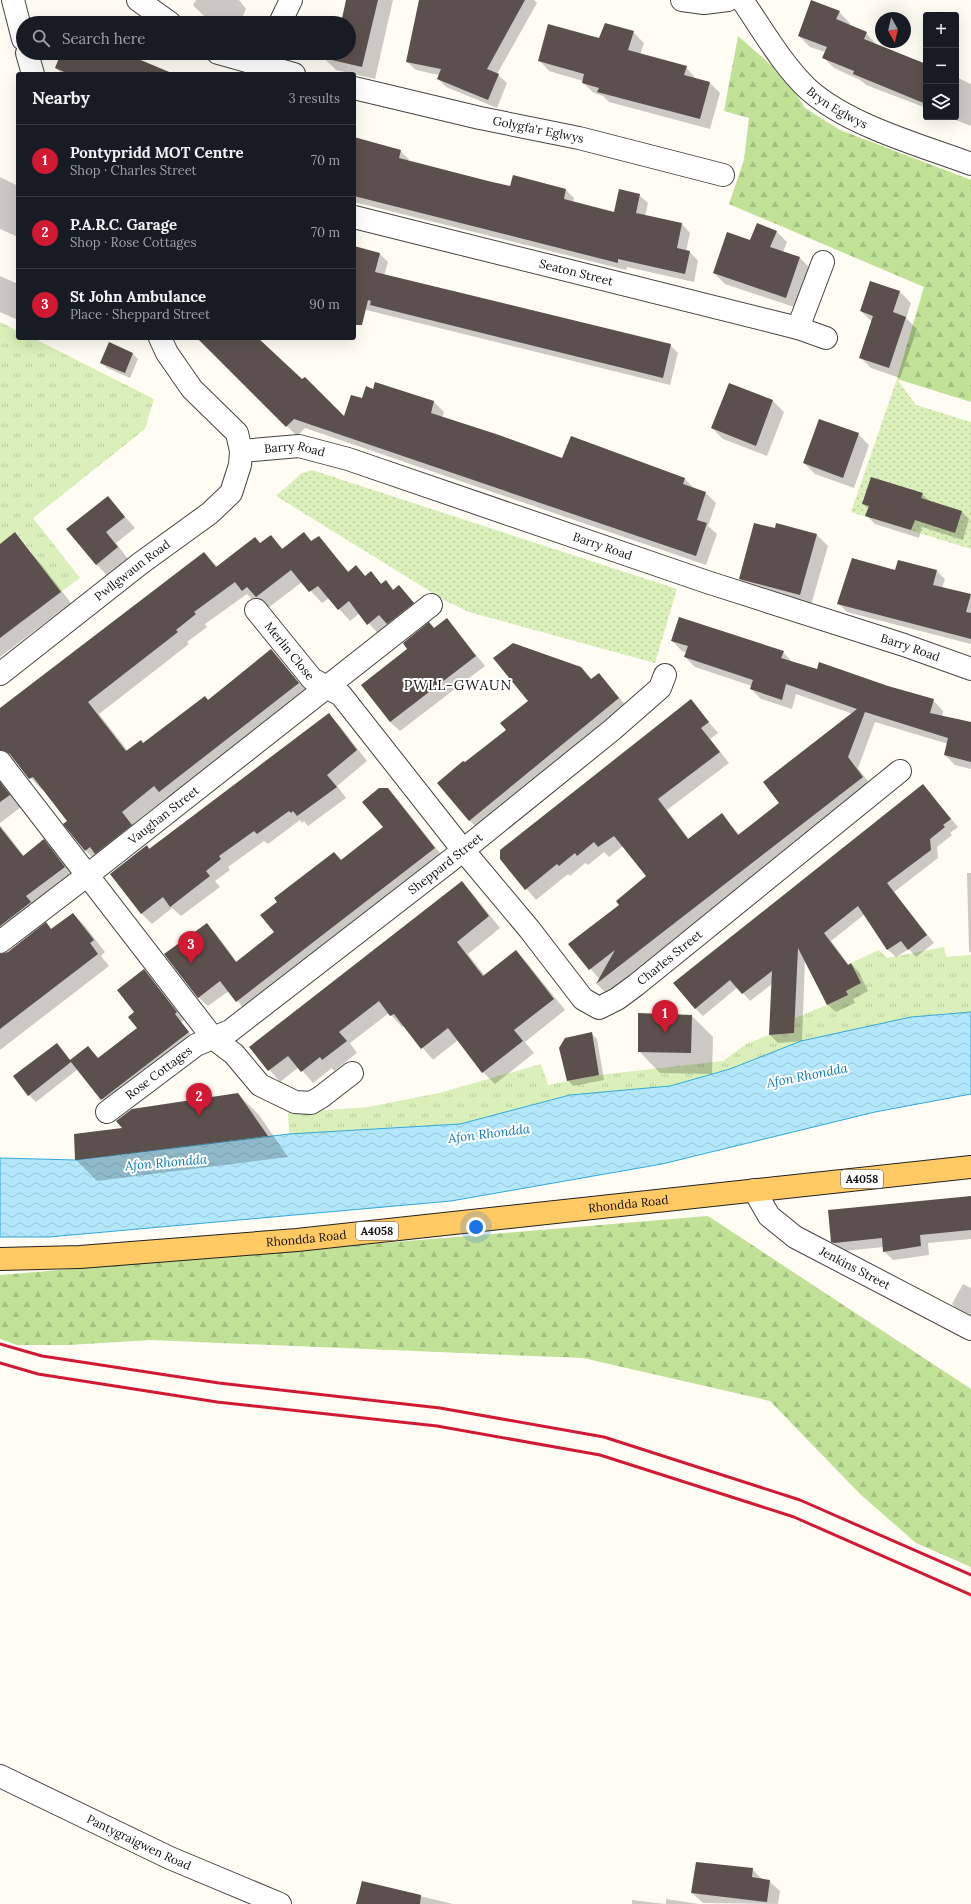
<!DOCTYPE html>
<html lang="en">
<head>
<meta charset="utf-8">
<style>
  body { margin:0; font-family:Lora,serif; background:#242831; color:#f1f3f6 }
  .controls { position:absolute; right:12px; top:12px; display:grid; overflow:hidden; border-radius:4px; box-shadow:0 4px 16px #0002 }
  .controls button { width:36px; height:36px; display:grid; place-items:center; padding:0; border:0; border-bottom:1px solid #363941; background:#171b24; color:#f1f3f6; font:20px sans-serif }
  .compass { position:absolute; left:875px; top:12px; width:36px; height:36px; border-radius:50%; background:#171b24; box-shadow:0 4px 16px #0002; rotate:172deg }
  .you { position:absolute; left:476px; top:1227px; width:14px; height:14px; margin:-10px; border:3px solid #fff; border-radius:50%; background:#1a73e8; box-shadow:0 0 0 6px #1a73e833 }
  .badge { display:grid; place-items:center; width:26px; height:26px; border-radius:50%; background:#d11934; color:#fff; font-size:13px; font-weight:700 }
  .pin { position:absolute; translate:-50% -33px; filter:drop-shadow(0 1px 2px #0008) }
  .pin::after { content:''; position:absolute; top:21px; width:14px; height:12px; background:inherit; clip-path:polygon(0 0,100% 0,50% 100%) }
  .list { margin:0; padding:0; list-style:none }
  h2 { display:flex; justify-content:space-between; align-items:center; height:52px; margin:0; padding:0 16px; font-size:17px }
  h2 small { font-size:13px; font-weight:400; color:#9ea1a6 }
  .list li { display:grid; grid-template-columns:26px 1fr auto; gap:12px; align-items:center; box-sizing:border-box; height:72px; padding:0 16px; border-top:1px solid #363941 }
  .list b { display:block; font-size:15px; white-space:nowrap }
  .list p { margin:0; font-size:13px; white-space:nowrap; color:#9ea1a6 }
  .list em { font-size:13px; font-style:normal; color:#9ea1a6 }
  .icon { flex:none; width:22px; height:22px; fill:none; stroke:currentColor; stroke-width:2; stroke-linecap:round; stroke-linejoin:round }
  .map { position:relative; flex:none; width:971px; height:1904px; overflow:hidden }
  .search { position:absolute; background:#171b24; box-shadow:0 4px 16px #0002; left:16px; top:16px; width:340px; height:44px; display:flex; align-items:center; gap:10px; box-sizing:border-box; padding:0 14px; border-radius:22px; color:#9ea1a6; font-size:15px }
  .panel { position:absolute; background:#171b24; box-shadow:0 4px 16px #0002; left:16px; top:72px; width:340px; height:268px; border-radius:4px }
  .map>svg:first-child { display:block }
  .grass { fill:url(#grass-tufts) }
  .forest { fill:url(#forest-firs) }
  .garden { fill:url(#garden-dots) }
  .water { fill:url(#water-waves); stroke:#32a9db }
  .shadow { fill:#0003 }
  .building { fill:#5b504c }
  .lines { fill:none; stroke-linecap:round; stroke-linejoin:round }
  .minor-casing { stroke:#444; stroke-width:24 }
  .primary-casing { stroke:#222; stroke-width:24 }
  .minor { stroke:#fff; stroke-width:22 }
  .primary { stroke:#ffc964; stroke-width:22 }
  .rail { stroke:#d11934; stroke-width:3 }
  .labels { text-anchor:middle; stroke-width:4; stroke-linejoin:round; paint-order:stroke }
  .shield { fill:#fff; stroke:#585858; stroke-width:1 }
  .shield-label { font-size:11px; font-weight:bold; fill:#111 }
  .street-label { font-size:12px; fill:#111; stroke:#fff }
  .water-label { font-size:13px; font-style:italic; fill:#0b7ab2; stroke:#fff }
  .quarter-label { font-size:14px; letter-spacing:1px; fill:#111; stroke:#fff }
</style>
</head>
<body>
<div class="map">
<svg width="971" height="1904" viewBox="0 0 971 1904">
  <defs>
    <pattern id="grass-tufts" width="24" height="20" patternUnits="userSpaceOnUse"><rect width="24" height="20" fill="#daefb9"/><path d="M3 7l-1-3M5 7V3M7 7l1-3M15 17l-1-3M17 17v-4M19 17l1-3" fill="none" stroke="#bacc9e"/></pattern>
    <pattern id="forest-firs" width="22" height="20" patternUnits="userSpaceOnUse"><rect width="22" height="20" fill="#c0e196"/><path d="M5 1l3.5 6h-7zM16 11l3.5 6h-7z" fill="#a4c080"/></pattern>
    <pattern id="garden-dots" width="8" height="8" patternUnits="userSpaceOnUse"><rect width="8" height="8" fill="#daefb9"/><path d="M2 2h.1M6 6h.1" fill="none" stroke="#bacc9e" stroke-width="1.8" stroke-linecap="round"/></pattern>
    <pattern id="water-waves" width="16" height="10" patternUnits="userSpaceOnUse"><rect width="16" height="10" fill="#b3e8fc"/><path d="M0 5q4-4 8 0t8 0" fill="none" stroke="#99c6d7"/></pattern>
  </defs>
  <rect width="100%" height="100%" fill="#fffcf4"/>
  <!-- grass -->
  <path class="grass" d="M0,322L18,331V338H33L154,399L145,429L33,518L80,578L61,592L16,532L0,544Z
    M944,947L946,957L971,955V1012L911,1017L670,1086L570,1095L460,1124L289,1134L288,1113L368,1107L439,1093L541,1064L548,1085L599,1075L723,1061L746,1044L769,1035L794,1033L795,1018L827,1005L847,995L846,991L861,983L851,963L879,950L887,958Z"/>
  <!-- forest -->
  <path class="forest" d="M738,36L786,78L805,108L840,130L971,180V402L897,379L924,287L729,204L744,160L749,118L724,111Z
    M708,1216L971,1389V1567L916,1543L860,1494L770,1401L583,1358L151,1340L68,1345H17L0,1339V1275Z"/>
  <!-- garden -->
  <path class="garden" d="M897,379L916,405L971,422V549L851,512Z
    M312,470L677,589L655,663L469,612L444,600L276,496L302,473Z"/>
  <!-- water -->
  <path class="water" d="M971,1012V1094L875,1112L662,1164L451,1201L49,1237H0V1158L75,1160L289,1134L460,1124L570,1095L670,1086L730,1069L801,1041L911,1017Z"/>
  <!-- shadow -->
  <path class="shadow" d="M196,0H239L246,9L240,23H218L206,18L193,5Z
    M347,0H393L375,79L336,70L324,58L325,53H349V23H342Z
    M420,0H534L537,3L497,74L507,83L497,108L446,87L438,79L439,75L416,70L407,62Z
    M839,12L850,23L849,26L866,33L877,45L926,65V108L866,85L860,80L834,68L823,57L825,52L810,47L799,36Z
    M77,19L87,23H75Z
    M633,32L644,43L640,55L686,67L696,79L710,83L720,93L710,129L609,102L603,96L594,93L583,83V81L549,71L539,60L600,39Z
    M62,53H139L142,56L140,61L164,74H62L56,68Z
    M956,77L971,84V126L948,117H956Z
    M354,138L400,151L409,159L408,161L511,187L566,190L574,198L573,202L615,213L639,195L648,203L645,216L682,224L690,233L686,251L690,252L698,261L694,282L627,267L626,270L354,202Z
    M0,177L18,186V237L0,229Z
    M758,224L777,232L787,242L783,252L800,258L810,268L797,308L725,284L714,273L751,241Z
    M354,248L380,254L388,262L384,276L670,345L678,353L670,385L354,307Z
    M0,276L18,284V320L0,312Z
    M900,292L911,303L906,318L917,329L900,378L871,368L860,357L872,322L861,311Z
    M198,338H255L344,418L374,390L376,383L434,402L444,412L442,418L563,459L684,478L695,489L706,493L716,503L708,526L717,534L706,565L305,428L297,436Z
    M109,344L133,354L138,359L130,378L107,368L101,362Z
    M729,384L773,401L784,412L767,456L723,439L712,428Z
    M858,434L869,445L854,488L815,474L804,463Z
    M922,494L931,502L961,511L969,519L963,540L922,527L919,538L875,524L867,516L869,509L863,503Z
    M108,497L135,528L116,543L128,559L107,575L96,564Z
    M776,530L817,535L828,546L811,605L751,590L740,579Z
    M304,533L312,542L318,537L349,572L356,567L366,577L371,573L382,584L386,582L394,590L399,586L425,615L380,636L360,613L350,621L329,598L322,603L302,582L268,608L258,599L255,602L247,594L205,624L207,627L187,642L189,644L99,714L128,751L144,744L208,701L271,650L310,695L171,803L166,798L133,824L142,837L97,862L86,851L65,824L68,821L43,789L42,790L16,762L10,761L0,769V709L204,553L218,567L261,544L271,536L283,549Z
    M31,553L41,564L71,603L0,657V577Z
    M936,570L945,579L942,588L971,595V644L847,612L839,604L896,571Z
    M447,619L485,666L400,731L390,722L435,629Z
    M672,641L783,652L793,663L933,700L943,711L942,717L971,724V769L955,765L945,755L948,744L875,722L858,768L873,788L607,994L597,984L600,980L570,944L620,905L648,876L623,846L609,857L604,852L588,865L585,863L570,876L568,874L536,900L501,858L691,701L718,733L710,739L729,763L667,810L689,839L721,815L740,835L781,803L853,714L796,694L792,709L761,699L751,689L752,686L695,667L685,657L687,653L682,651Z
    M581,668L592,680L599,674L629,709L480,831L469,820L465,764L507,730L529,701Z
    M329,715L339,725L367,761L337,786L346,798L308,826L304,821L302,823L300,820L268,844L264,841L228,867L230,870L215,881L220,887L181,916L172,908L152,924L141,913L146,846L150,849Z
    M0,778L21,807L0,823Z
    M923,786L958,827L950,833L952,835L937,847L938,858L894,892L934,943L916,957L909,949L896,957L888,950L865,914L831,941L849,965L851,964L859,972L868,991L853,999L855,1003L836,1012L828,1005L805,960L802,1041L778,1043L770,1035L772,984L750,1001L738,987L703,1016L695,1008Z
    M387,789L397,799L444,858L246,1011L229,991L208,1006L198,997L206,924L216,934L237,962L275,932L334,853L342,861L385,827Z
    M0,825L24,856L44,841L56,852L76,879L0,949Z
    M967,873H971V953L969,951Z
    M461,882L473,894L500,928L468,954L485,976L516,951L527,963L565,1010L525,1042L534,1053L495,1084L483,1072L458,1040L433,1060L404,1026L402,1027L389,1013L350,1043L357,1053L334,1071L332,1068L313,1083L299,1067L280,1082L250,1047Z
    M73,914L85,926L105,952L101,956L109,966L0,1050V955L8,953L46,924L52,930Z
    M144,970L184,1020L181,1022L195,1040L109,1107L78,1069L36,1102L29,1095L57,1044L71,1061L88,1048L99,1059L139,1028L136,1012Z
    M692,1016L713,1037L712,1074L660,1073L639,1051Z
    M591,1033L597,1039L604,1080L573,1086L568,1080Z
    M238,1094L259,1115L288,1157L97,1181L76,1160L75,1135L124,1129Z
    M971,1197V1239L928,1243L929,1255L893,1260L884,1251V1247L843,1251L832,1241Z
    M963,1284L971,1288V1319L961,1313L952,1304Z
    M752,1869L763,1880L769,1881L780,1891L778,1904L703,1903L692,1893Z
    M362,1882L453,1904H357Z
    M666,1899L699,1904H666Z
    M632,1900L665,1904H632Z"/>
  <!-- building -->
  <path class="building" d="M346,0H378L362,67L332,60L333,53H349V23H341Z
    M419,0H525L487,69L499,74L488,100L437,79L441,69L406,62Z
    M811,0L840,11L836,19L867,32L864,39L926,64V104L853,74L854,71L822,58L827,47L798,36Z
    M605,23L634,31L628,50L687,66L684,75L710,82L700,119L597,92L599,88L582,83L584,74L538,61L548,24L599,38Z
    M61,53H124L174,74H69L55,68Z
    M354,137L401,150L399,158L488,181L510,186L513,175L566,189L564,199L614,212L619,189L640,194L636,213L682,223L677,248L690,251L685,274L618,259V263L354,196Z
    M757,223L777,231L770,247L800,257L786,298L713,273L727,232L750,240Z
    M354,246L380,253L375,272L671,344L663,378L370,305L371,301L368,300L362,325H354Z
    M870,281L900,291L893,312L906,317L889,368L859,358L873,316L860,311Z
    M197,338H258L302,379L305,377L344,416L351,395L362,398L366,386L373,389L375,382L434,401L431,413L499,435L562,458L571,436L685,478L683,484L706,492L697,520L707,523L696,556L294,419L286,427Z
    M109,342L133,353L125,373L100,363Z
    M729,383L773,400L756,446L711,428Z
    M819,419L859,433L843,478L803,463Z
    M871,477L923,493L921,498L962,511L955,533L915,520L911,530L865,516L869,506L862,504Z
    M108,496L125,517L106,532L118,547L96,565L66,529Z
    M754,523L775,528L776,523L817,534L800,595L739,579Z
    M15,532L61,592L0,638V544Z
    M304,532L311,541L319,536L348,572L356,565L365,576L371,571L381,584L386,580L393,590L399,585L414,603L387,624L379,615L367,625L349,601L338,610L318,586L309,592L291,570L256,597L247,587L242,591L235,582L194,612L196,614L176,630L178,632L88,702L126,751L141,740L143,743L205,696L208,700L271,649L299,683L159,792L154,786L122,812L132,825L95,854L90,847L85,851L63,824L67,821L33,777L29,779L10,754L5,751L0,750V708L204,552L216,567L255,537L260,543L271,535L282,549Z
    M852,558L895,570L898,560L937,570L933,585L971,594L966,612L971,613V639L837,604Z
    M679,617L784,651L781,658L817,669L819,662L888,686L934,699L930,713L971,722V762L944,755L948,738L865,712L848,757L863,777L596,984L615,950L589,970L568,944L619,905L616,901L646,876L614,836L598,847L594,842L577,856L575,853L559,866L557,864L525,890L500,859V850L691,699L709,722L701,728L720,752L658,799L688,839L722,813L738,835L779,803L763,782L857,709L786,684L782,700L750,689L753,680L684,657L688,646L671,641Z
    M447,618L476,656L390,722L361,685L407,649L403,643L429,622L434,628Z
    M513,643L581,667L591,679L599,673L619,698L469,821L437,783L463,761L465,762L506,730L500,723L528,701L493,658Z
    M329,713L357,750L327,775L337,787L297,816L293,811L291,813L289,811L257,834L254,831L219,856L221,859L206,871L210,876L170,907L163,897L141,914L110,874L147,845L149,849Z
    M0,782L10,795L0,802Z
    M923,784L951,819L943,825L945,827L930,839L931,850L887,883L927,935L908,950L901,941L887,950L858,906L824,933L848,965L851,963L861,983L846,991L848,995L827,1005L798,948L794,1033L769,1035L772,971L742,994L730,980L695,1009L673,983Z
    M379,788H388L435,848L236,1002L220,981L198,998L164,954L207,923L236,962L274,932L260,915L277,902L274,898L334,852L341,860L383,827L362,802Z
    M0,827L23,856L44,839L65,867L26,896L31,902L0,926Z
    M462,881L489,916L457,942L483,976L516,950L554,999L514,1030L523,1041L482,1073L448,1028L421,1049L394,1014L390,1016L379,1001L339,1032L347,1041L322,1060L320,1057L301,1072L288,1056L268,1071L249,1047Z
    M73,913L94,940L90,943L98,954L0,1029V954L8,952L46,922L51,929Z
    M144,969L177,1012L175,1014L189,1032L101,1100L71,1062L28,1096L13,1076L57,1043L70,1060L88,1046L98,1058L137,1028L128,1017L134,1012L117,990Z
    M638,1013L692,1015L691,1053L638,1052Z
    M592,1032L599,1075L567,1081L559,1048L565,1038Z
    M238,1093L268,1136L75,1160L74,1134L122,1128L116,1121L132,1109Z
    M971,1196V1230L920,1235L921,1246L883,1252L882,1238L834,1243L831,1242L828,1210Z
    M696,1862L753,1868L752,1877L770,1880L767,1902L691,1893Z
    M362,1881L421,1895L420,1904H356Z"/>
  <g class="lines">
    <defs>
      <g id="minor">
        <path d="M13,0L23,39"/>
        <path d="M138,0L170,23"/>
        <path d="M682,0L704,3L728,0"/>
        <path id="s1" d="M742,0C762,29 783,66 809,90C850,126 920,145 971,164"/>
        <path d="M280,23L291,0"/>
        <path d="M27,53L33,74"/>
        <path d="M218,53L294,74"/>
        <path id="s2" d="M354,88L480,118L579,138L723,175"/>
        <path id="s3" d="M354,217L798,328L826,338"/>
        <path d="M798,328L823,262"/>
        <path id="s4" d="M241,451L299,446L348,459L707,582L904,645L971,669"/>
        <path id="s5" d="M256,610L312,679L341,695L463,850L530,930L583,999L599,1008L617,999L636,985L900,771"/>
        <path id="s6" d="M0,674L141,563L210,513L231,493L240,465L241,451L237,433L192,389L167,353L160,338"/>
        <path d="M0,762L213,1038L234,1054L260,1085L295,1102L311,1103L321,1097L352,1073"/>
        <path id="s7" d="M0,942L98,867L431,605"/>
        <path id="s8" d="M107,1112L196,1045L230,1031L451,860L612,730L660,688L665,675"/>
        <path id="s9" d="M754,1190L769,1216L795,1237L971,1329"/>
        <path id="s10" d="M0,1776L170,1858L280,1904"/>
      </g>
      <g id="primary">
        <path id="s11" d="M0,1259L80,1257L297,1240L971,1167"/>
      </g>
    </defs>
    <!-- minor casing -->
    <use href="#minor" class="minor-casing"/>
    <!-- primary casing -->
    <use href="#primary" class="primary-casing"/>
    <!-- minor -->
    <use href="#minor" class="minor"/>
    <!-- primary -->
    <use href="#primary" class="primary"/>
    <!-- rail -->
    <path class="rail" d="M0,1344L42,1356L219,1383L440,1408L604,1437L800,1500L971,1575
      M0,1363L38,1374L217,1402L437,1426L600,1455L794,1517L971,1595"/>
  </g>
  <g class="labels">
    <!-- shield labels -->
    <g class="shield">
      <rect x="841" y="1170" width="42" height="18" rx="3"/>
      <rect x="356" y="1222" width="42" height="18" rx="3"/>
    </g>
    <g class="shield-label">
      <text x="862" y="1183">A4058</text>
      <text x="377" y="1235">A4058</text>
    </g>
    <!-- street labels -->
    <g class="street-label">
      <text dy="4" stroke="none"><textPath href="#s1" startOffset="146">Bryn Eglwys</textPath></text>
      <text dy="4" stroke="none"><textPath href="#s2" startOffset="189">Golygfa'r Eglwys</textPath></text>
      <text dy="4" stroke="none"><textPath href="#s3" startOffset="229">Seaton Street</textPath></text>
      <text dy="4" stroke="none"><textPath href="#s4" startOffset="54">Barry Road</textPath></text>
      <text dy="4" stroke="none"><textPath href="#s4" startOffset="378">Barry Road</textPath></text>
      <text dy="4" stroke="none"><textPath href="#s6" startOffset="168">Pwllgwaun Road</textPath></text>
      <text dy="4" stroke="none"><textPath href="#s4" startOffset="702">Barry Road</textPath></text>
      <text dy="4" stroke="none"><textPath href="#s5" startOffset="53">Merlin Close</textPath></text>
      <text dy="4" stroke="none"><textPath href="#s7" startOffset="207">Vaughan Street</textPath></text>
      <text dy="4" stroke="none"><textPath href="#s8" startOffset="421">Sheppard Street</textPath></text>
      <text dy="4" stroke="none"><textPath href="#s5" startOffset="616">Charles Street</textPath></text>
      <text dy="4" stroke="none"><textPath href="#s8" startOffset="65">Rose Cottages</textPath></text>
      <text dy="4" stroke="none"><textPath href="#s11" startOffset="631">Rhondda Road</textPath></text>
      <text dy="4" stroke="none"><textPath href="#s11" startOffset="307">Rhondda Road</textPath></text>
      <text dy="4" stroke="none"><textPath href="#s9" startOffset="131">Jenkins Street</textPath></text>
      <text dy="4" stroke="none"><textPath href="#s10" startOffset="154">Pantygraigwen Road</textPath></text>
    </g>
    <!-- water labels -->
    <g class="water-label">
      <text transform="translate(807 1075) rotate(-11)" y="5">Afon Rhondda</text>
      <text transform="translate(489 1133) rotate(-7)" y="5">Afon Rhondda</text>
      <text transform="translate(166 1162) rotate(-5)" y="5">Afon Rhondda</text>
    </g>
    <!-- quarter labels -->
    <g class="quarter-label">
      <text x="458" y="690">PWLL-GWAUN</text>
    </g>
  </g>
</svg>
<div class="controls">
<button>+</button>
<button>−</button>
<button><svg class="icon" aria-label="layers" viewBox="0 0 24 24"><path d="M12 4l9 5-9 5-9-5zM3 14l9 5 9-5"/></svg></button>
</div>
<svg class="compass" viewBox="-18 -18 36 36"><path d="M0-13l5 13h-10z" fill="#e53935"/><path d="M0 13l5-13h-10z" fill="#9ea1a6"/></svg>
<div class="you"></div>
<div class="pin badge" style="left:665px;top:1033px">1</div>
<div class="pin badge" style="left:199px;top:1116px">2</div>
<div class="pin badge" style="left:191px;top:964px">3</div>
<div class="search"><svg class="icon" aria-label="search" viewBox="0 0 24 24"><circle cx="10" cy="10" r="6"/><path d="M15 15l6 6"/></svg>Search here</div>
<section class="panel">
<h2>Nearby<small>3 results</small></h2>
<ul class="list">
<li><span class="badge">1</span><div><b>Pontypridd MOT Centre</b><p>Shop · Charles Street</p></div><em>70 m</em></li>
<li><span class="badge">2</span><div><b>P.A.R.C. Garage</b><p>Shop · Rose Cottages</p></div><em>70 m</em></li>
<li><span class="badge">3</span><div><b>St John Ambulance</b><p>Place · Sheppard Street</p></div><em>90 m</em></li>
</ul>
</section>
</div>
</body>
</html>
